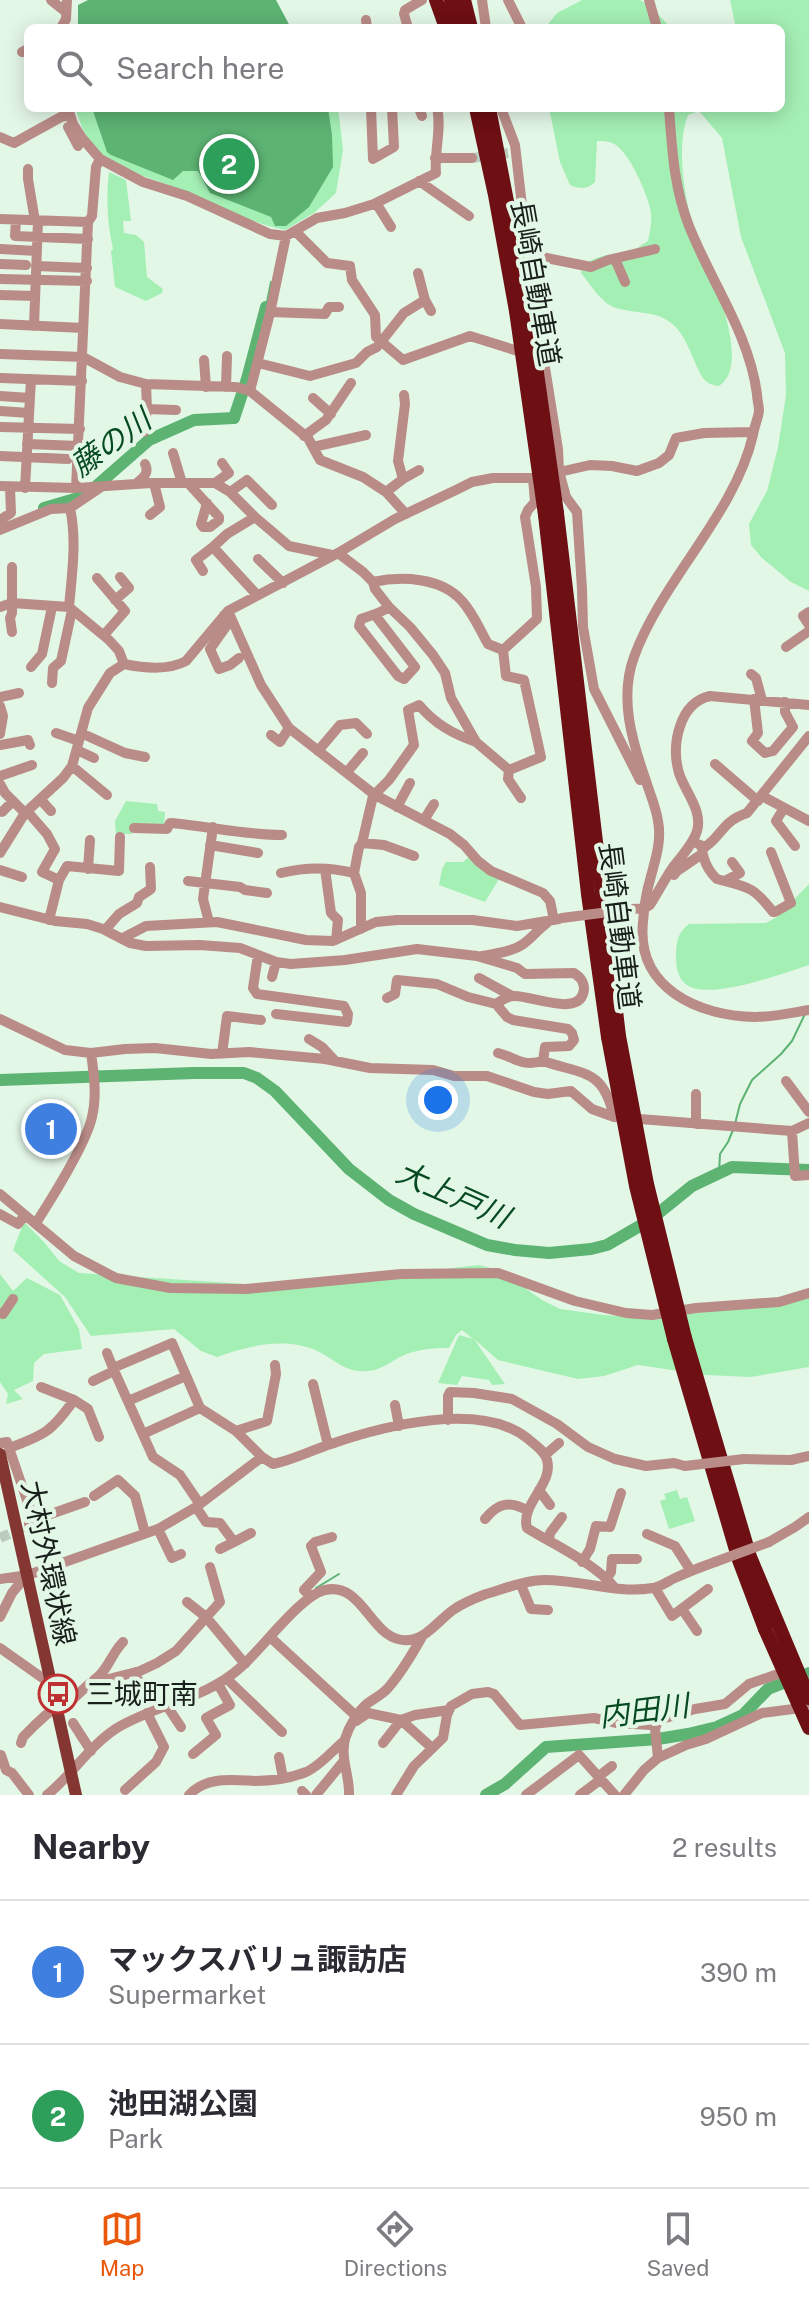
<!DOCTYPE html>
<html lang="en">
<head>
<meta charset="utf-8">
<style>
  body { margin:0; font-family:"Public Sans","Noto Sans JP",sans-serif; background:#f2f2f3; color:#2b2b33 }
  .you { position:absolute; left:438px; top:1100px; width:28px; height:28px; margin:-20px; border:6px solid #fff; border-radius:50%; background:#1a73e8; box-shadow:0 0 0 12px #1a73e833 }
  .badge { display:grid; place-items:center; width:52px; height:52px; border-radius:50%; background:#ea580c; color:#fff; font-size:26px; font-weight:700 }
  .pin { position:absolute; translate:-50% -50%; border:4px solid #fff; box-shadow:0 2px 8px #0006 }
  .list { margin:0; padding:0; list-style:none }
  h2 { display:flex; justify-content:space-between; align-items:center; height:104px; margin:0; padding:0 32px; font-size:34px }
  h2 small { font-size:26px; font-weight:400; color:#7c7c81 }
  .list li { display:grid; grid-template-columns:52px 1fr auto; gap:24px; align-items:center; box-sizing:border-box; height:144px; padding:0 32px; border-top:2px solid #e1e1e2 }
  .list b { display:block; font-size:30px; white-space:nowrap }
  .list p { margin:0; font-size:26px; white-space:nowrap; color:#7c7c81 }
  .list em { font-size:26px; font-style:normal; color:#7c7c81 }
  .icon { flex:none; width:44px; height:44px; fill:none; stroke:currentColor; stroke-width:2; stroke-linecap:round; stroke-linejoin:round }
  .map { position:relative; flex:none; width:809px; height:1795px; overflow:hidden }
  .search { position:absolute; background:#fff; box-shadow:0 4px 20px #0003; left:24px; right:24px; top:24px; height:88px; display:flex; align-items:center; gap:20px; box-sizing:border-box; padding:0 28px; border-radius:12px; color:#7c7c81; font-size:30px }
  .sheet { height:392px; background:#fff }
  nav { display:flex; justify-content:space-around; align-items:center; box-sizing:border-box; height:112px; border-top:2px solid #e1e1e2; background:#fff; font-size:22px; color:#7c7c81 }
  nav a { display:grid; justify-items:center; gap:4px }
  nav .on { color:#ea580c }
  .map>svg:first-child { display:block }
  .green { fill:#a4efb4 }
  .water { fill:#5cb372 }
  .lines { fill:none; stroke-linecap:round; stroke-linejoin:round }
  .stream { stroke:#5cb372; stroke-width:2 }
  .river { stroke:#5cb372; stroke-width:12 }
  .minor-tunnel { stroke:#bbccbe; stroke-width:10; stroke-dasharray:10 5; stroke-linecap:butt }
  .minor { stroke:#ba8c87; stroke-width:10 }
  .major { stroke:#833632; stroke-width:12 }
  .highway { stroke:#6d0f13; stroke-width:14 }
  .minor-bridge { stroke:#ba8c87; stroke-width:10 }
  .highway-bridge { stroke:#6d0f13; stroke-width:14 }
  .labels { text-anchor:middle; stroke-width:8; stroke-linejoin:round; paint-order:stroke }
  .street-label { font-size:28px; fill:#19201b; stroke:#e3f7e7 }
  .poi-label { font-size:28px; fill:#19201b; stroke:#e3f7e7; text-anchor:start }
  .water-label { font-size:30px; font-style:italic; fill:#054a20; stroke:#e3f7e7 }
</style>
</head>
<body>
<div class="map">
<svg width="809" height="1795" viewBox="0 0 809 1795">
  <rect width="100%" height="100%" fill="#e3f7e7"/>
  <!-- green -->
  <path class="green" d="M582,0H640L650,6L671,28H545L557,13Z
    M730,0H809V591L791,582L762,558L751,545L749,524L767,491L778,447L786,395L785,353L741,237L722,138L699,111L688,115C677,143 683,189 691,218C700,251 757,362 719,386C714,385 711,385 707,382C695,373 690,337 671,323C655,310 635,314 616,308C602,304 590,284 581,273C586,252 620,256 637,248C638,248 647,241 648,241C650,230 653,219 650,208C646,191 630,155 616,145C610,141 604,141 597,141L595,182C587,190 580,189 570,185L560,162L549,108H781V28H736Z
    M76,108H338L343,150L336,193L314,213L285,230C247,222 212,203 176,188C152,178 124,172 103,156C91,147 78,123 76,108Z
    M109,172L126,180L131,221H123L124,233L136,235L144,242L147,277L163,289L162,293L146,301L115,287L111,251L113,249C107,222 106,199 109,172Z
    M126,801L157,804L158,811L165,812L164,827L133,825L132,834H116L115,821Z
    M470,856L499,879L485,902L439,885L442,869L446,862H463Z
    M809,884V965C784,973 710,1001 687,985C678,979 676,967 676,957C676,943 677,933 689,924L766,923L777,917Z
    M24,1222L44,1242L59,1261L79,1273L292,1287L479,1265L499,1270L542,1300L560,1309L604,1315L655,1318L726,1309L809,1291V1367L751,1377L706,1375L638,1365L604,1376L578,1379L498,1360L474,1339L505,1384L492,1385L489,1380L462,1376L457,1385L438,1383L459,1335L473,1339L462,1330L456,1335L449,1348C432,1348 416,1349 400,1357C389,1363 379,1371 366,1371C344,1373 332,1357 315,1350C283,1337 247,1346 217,1357L201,1351L174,1329L91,1336L65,1297L13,1250Z
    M0,1274L13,1291L27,1278L60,1295L79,1329L82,1349L44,1354L34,1363L33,1381L14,1390L23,1399L6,1404L8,1394L0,1382Z
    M677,1490L680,1499L687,1497L695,1521L669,1529L660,1501L666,1499L664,1494Z"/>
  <!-- water -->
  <path class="water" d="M88,0H276L291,28H78V5Z
    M92,108H328L332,135L333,167L309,207L286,226H275L271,217L210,193L198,171H183L173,180L111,155L107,152Z"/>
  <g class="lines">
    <!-- stream -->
    <path class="stream" d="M266,307L271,282
      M735,1124L740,1104L752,1080L781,1054L792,1041L805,1014
      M719,1173L720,1154L728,1142L733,1130
      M316,1588L339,1574"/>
    <!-- river -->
    <path class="river" d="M44,508L85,496L149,440L194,420L234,418L247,379L266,307
      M0,1080L194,1073H244L257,1078L275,1091L349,1169L389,1200L414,1214L487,1245L515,1250L549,1253L591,1249L607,1245L650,1220L692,1186L732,1167L809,1170
      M486,1795L505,1784L546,1747L658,1739L688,1734L717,1727L743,1715L768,1689L809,1673"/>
    <!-- minor-tunnel -->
    <path class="minor-tunnel" d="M472,158L508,153
      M0,1538L24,1527"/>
    <!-- minor -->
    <path class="minor" d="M51,0L66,12
      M482,0L486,28
      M508,0L522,28
      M649,0L657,28
      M366,20L367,28
      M61,28L66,19L67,0
      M408,28L404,14L405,10L422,0
      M22,52L28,49
      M68,108L73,124L82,138L100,159L143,182L187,196L270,234L286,236L317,218L345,213L374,204L436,173C434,152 442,128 437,108
      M371,108L373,159L394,147L392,108
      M419,108L422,116
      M501,108L515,145L524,223L532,255L534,284L546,316L539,330L558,449L559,471L566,497L577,512L582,589L583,627L594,689L640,780
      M669,108C672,149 674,188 689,226C711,282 749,333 757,394C757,399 759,406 759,411C758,419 754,427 753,435C735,514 662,580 634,657C619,698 632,741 646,781C650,794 656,807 658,821C662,842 655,860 650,880C646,893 644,908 643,922C636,988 698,1016 755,1017C773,1017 791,1013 809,1010
      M68,127L78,146
      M0,137L14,143L61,117L70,115
      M435,158H472
      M28,169V179L35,221
      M419,181L469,216
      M376,203L391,227
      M0,219L88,222L76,488
      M16,220L15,236L88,239
      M88,222L92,216L96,167L100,159
      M295,231L327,263L350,266L352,280L375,315L376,337L403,360L470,336L524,353
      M0,249L37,251
      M532,255L591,267L608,260L655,249
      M615,259L625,282
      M0,264L26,265
      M36,266L87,268
      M418,273L425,300
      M0,279L87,281
      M0,295L35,296
      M270,312L325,314L329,307H339
      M0,324L83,328
      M34,326L38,221
      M0,354L83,357L120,377L146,384L236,387L250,391L308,438L320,460L363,477L386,492L406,514
      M204,360L206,387
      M258,363L310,376L356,363L367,352L377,347L404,313L425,300L431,311
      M0,378L82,381
      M226,387L227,356
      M250,391L270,313L286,236
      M0,396L30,398
      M313,398L331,414
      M147,409L176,410
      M0,411L29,413
      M0,427L80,429
      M144,432L147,409L146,384
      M304,436L326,420L351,383
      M27,444L79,446
      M313,447L366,435
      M173,453L182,483
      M0,456L68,459
      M403,479L419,470
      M188,483L219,517V520L210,527H203L201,524L207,503
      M215,483L229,473L222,463
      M136,484C142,478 150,474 145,464
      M0,486L76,488L151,483H215L230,492L255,517L289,546L332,555
      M25,488L31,379
      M230,492L247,480L272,505
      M386,492L403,479L398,461L405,404L404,395
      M150,515L160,507L154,483
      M255,517L227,534L213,547L257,595
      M0,520L11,513L10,487
      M0,530L51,509L70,508
      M338,553L363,572L373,582L375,589L389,607L410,627L433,655L445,673L451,698L476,742L509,770L508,779L521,798
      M258,559L283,583
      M203,571L196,560L213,547
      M97,578L125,611L104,635
      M373,582C401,576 441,577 462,601C473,613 480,630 488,644L503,650
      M115,600L129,588L120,577
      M0,607L12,603L69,607L109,640L119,651L124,664C143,668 168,671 186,661L228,611L338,553L395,519L458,489L472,482L493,478H533L590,465L612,466L637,471L659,463L669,455L676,438L704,433L753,432
      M69,607C72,574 77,540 70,508L101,487
      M228,611L261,685L289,728L375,795L450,834L464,845L478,861L491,871L543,893L550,901L554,920
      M809,612L803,616L809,625
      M224,615L227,625L210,649L219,669L230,665L239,658
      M375,615L415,667L404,679L398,676L359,626L361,619C371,615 379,614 389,607
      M12,632L10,618L12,613V567
      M786,647L809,631
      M503,650L537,619L536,587L525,517L528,510L535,502L533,478
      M503,650L506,676L524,680L541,757L509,770
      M31,667L42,654L52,607
      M751,674L756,678L762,700
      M52,683L53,668L61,661L72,610
      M0,697L19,693
      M754,699L758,733L752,741L765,753L773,751L793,727L785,712V702
      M0,706L3,716L0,734
      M56,733L79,741
      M81,733L125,753L145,757
      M271,735L280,742L289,728
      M0,745L28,740L30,745
      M77,750L94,758
      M318,751L340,725L356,723L367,734
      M715,764L758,801
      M72,766L107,795
      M347,772L363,753
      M0,776L32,765
      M0,784L5,793L25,813
      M762,796L809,821
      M40,799L51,811
      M397,807L410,783
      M784,808L776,821L795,846
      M27,811L47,834L55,849L42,872L59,880
      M2,812L13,801
      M424,820L434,804
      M134,828L167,829L170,823C207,826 245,835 282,835
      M362,843L384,845L414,856
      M698,844L705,847C723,835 721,822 747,813L809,736
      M210,845L258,853
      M702,846C702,858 708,871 717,879C748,887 753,886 773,912H775L791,903L771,852
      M0,853L25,813L63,778L72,766L88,708L110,673L124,664
      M88,869L90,840
      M325,869L331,913L338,920L336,940
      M0,870L22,877
      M281,873C305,867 330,867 354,873
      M674,875L677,871L702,854
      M188,881L240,887L245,890L267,893
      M725,881L740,873L732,862
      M0,907L55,921L87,924L103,929L130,943L146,946L200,945L240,948L276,962L291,964L345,960L417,949L477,956L517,968L525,974L574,973C580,977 584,981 584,989C582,1019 531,995 514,996C507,996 502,1000 496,1004L507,1017L513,1020L568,1029L572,1033L574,1040L569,1046L545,1047L543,1061C583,1075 603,1068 614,1117
      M632,909L645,908L650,905C658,892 665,879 673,867C681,857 693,844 697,831C703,810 685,792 679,773C671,745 679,703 710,696L809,705
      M49,920L59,880L67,866L119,871L120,837
      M209,922L203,899L213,827
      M361,929V893L354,873L359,847L362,843L373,796L389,780L414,745L408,710L419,705C435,724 453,734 476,742
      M105,930L119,914L137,903L139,897L151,889L150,867
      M123,938L146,926L217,922L306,940L333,941L376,922L397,920H473L517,926L559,919
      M258,955L253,988L257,994L344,1006L348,1014L347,1022L276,1014
      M482,956C496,953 515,952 527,941C534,935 539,929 547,923
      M272,977L276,962
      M479,978L512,996
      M387,998L395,994L397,980L437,984L468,997L496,1004
      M0,1019L65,1050L91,1053L125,1049L155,1048L211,1054L249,1052L325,1059L370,1068L433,1070L454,1076H487L534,1092L548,1094L571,1091L592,1109L614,1117L792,1131L809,1123
      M309,1039L322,1047L335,1061
      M498,1053C517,1058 521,1067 543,1061
      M222,1054L227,1016L261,1020
      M786,1081L809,1112
      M696,1124V1094
      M792,1131L795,1176L809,1175
      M0,1194L74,1256L116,1278L170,1288L246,1289L401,1274L498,1273L575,1301L626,1313L652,1315L696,1308L779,1302L809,1293
      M0,1214L18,1224L25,1215
      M36,1223C52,1198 86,1144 92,1117C97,1096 94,1074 91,1053
      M0,1313L3,1314L13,1299
      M107,1353L113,1368
      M93,1381L114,1371
      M313,1384L328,1445
      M41,1387L74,1400
      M128,1401L186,1376
      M395,1405L399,1426
      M448,1420V1396L450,1392L474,1393L512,1399L557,1424L588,1447L615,1459L646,1466L674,1463L685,1466
      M236,1431L267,1421L276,1374L275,1365
      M143,1434L200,1408
      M0,1443L7,1442L33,1518L29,1524
      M9,1448C45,1435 52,1431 74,1400L88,1409L99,1437
      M545,1455L559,1443
      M744,1459L791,1460L809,1456
      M539,1490L550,1505
      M94,1496L118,1480L135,1496L145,1533
      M199,1503L180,1475L153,1457L113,1368L172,1343L200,1408L236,1431L262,1457L273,1464C293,1460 312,1450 331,1444C383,1426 480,1401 527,1438C534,1444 545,1451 547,1460C554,1484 520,1504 527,1528C554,1545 595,1563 615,1588
      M196,1507L206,1522L220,1523L234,1542L251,1533
      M485,1519C498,1503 510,1500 528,1511
      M31,1521L85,1502
      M158,1529L172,1558L181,1554
      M647,1534L675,1546L691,1571
      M549,1541L550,1533L562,1517
      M769,1542L795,1527L809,1517
      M220,1549L234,1542
      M582,1562L590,1549L596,1526L610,1527L621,1493
      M607,1578L611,1572L612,1559H637
      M0,1579L28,1575L158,1529L196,1507L262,1457
      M521,1585L531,1609L548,1610
      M655,1588L672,1616L708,1589
      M311,1597L304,1590L321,1572L311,1546L315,1542L332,1537
      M187,1602L206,1617L245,1664
      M682,1609L697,1631
      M0,1617L12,1593L26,1576
      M270,1637L356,1716
      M0,1648L51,1684
      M132,1673L162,1707
      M227,1679L282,1732
      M94,1680C108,1671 111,1654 123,1642
      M167,1706L181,1727
      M356,1721L368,1713L401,1720L415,1715L449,1710
      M73,1723L91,1751
      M21,1743L23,1737L35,1725L47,1714L73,1699L89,1684L140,1671L157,1663L176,1651L220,1602L210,1567
      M383,1743L401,1720L432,1748
      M193,1754L216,1735L206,1718L230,1705L218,1684
      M1,1755L6,1770L12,1773L29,1795
      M279,1757L283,1778
      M658,1758L655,1728L659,1720L695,1709L725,1704L749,1684L778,1674
      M598,1777L612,1766
      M125,1790L156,1762L164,1747L147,1713
      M302,1791L306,1795
      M47,1795C72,1775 90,1745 117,1728C157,1704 206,1699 241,1667C262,1649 301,1595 325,1590C365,1581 371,1644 409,1640C427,1638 439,1620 453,1610C463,1603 475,1598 486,1594C504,1589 525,1580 545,1580C581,1580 617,1594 653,1588C661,1587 668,1581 675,1578C688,1572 701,1567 715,1562
      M189,1795C206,1776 233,1780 255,1781C272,1781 291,1778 306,1772C320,1766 333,1750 345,1740
      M316,1795L343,1762
      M349,1795C350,1776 340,1759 345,1739C349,1726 358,1711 368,1703C375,1698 383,1694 388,1688C402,1672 413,1653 423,1635
      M396,1795L414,1766L443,1738L447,1715L451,1706L472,1694L488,1692L494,1694L520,1725L594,1718L617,1723L651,1725L655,1728
      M526,1795L579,1755L615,1795
      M580,1795L600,1780
      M624,1795L644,1770L658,1758L686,1745L706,1739L762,1713L809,1707"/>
    <!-- major -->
    <path class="major" d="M0,1454L76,1795"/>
    <!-- highway -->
    <path class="highway" d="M436,0L446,28
      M451,0L458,28
      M464,0L471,28
      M476,108L495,195L516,311
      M489,108L528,310
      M557,513L619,1036
      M545,515L588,894L608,1037
      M685,1338L750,1557L809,1698
      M674,1339L739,1560L765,1629"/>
    <!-- minor-bridge -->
    <path class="minor-bridge" d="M562,918L632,909
      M685,1466L744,1459
      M715,1562L769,1542"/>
    <!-- highway-bridge -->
    <path class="highway-bridge" d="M528,310L557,513
      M516,311L545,515
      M619,1036L647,1184L685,1338
      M608,1037L636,1186L674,1339
      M765,1629L809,1728"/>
  </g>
  <!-- icons -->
  <defs>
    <symbol id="bus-ring" viewBox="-11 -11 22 22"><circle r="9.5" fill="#e3f7e7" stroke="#bf3032" stroke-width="1.5"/><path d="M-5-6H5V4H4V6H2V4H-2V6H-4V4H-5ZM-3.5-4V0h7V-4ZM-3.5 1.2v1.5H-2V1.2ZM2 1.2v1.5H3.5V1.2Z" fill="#bf3032"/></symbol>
  </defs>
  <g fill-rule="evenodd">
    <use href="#bus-ring" x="36" y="1672" width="44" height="44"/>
  </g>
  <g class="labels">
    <!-- street labels -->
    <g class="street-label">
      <text transform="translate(536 283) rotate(80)" y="10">長崎自動車道</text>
      <text transform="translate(620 926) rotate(83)" y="10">長崎自動車道</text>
      <text transform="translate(49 1563) rotate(78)" y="10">大村外環状線</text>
    </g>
    <!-- poi labels -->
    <g class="poi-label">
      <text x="86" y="1704">三城町南</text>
    </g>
    <!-- water labels -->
    <g class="water-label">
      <text transform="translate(111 443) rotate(-36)" y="10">藤の川</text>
      <text transform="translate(453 1195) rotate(24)" y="10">大上戸川</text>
      <text transform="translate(644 1711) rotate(-7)" y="10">内田川</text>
    </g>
  </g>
</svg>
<div class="you"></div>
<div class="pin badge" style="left:51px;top:1129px;background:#3f7fe0">1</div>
<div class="pin badge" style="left:229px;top:164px;background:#2e9e5b">2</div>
<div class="search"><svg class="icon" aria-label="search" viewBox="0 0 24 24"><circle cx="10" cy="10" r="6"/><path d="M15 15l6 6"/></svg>Search here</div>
</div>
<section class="sheet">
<h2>Nearby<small>2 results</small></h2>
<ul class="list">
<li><span class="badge" style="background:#3f7fe0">1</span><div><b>マックスバリュ諏訪店</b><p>Supermarket</p></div><em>390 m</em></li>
<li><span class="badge" style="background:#2e9e5b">2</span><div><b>池田湖公園</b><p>Park</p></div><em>950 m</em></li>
</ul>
</section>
<nav>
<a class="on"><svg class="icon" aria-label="map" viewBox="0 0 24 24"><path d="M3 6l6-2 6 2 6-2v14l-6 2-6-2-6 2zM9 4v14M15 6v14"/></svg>Map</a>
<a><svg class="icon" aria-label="directions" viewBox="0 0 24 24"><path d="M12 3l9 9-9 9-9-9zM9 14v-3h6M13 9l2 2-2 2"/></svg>Directions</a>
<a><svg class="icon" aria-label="saved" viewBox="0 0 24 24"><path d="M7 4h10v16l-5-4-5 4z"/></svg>Saved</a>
</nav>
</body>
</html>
